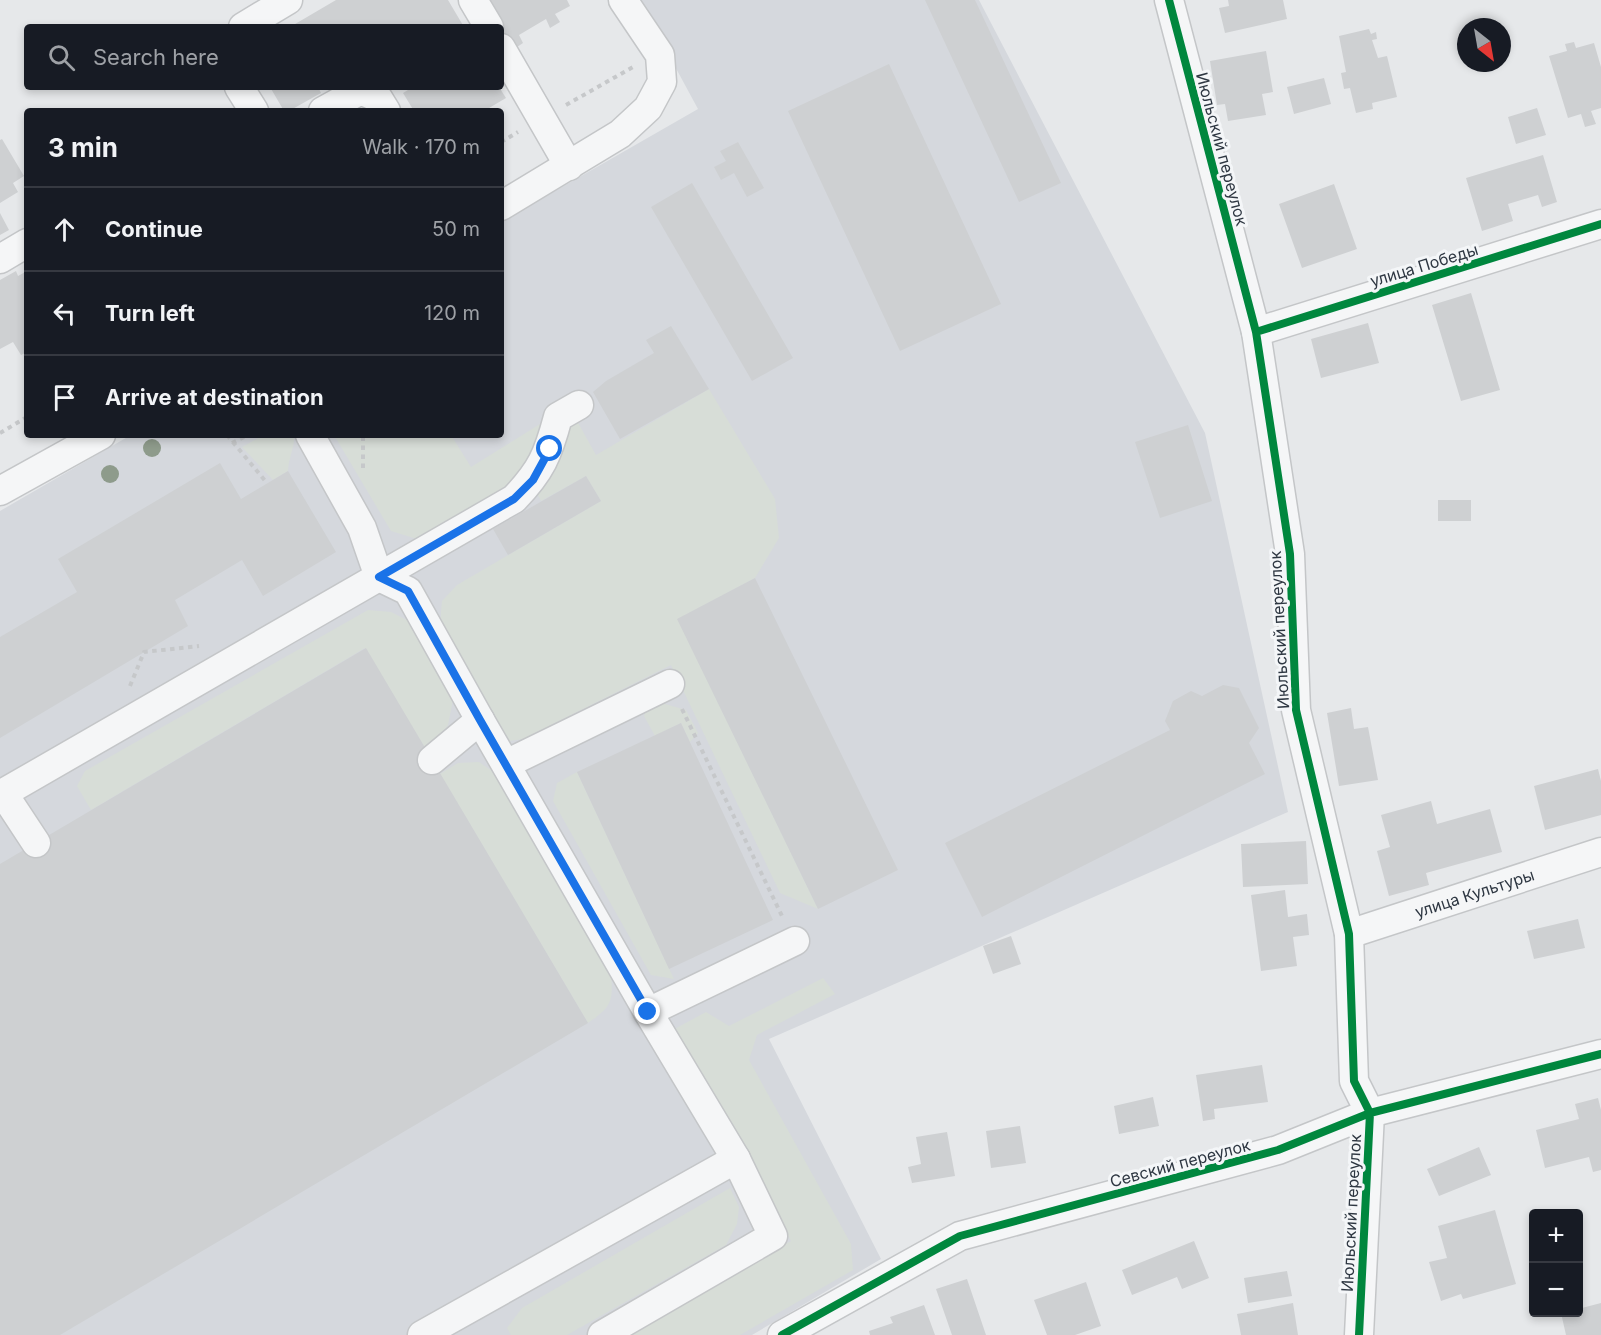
<!DOCTYPE html>
<html lang="en">
<head>
<meta charset="utf-8">
<style>
  body { margin:0; font-family:Inter,sans-serif; background:#242831; color:#f1f3f6 }
  .controls { position:absolute; right:18px; bottom:18px; display:grid; overflow:hidden; border-radius:6px; box-shadow:0 3px 9px #0003 }
  .controls button { width:54px; height:54px; display:grid; place-items:center; padding:0; border:0; border-bottom:2px solid #363941; background:#171b24; color:#f1f3f6; font:30px sans-serif }
  .compass { position:absolute; left:1457px; top:18px; width:54px; height:54px; border-radius:50%; background:#171b24; box-shadow:0 3px 9px #0003; rotate:149deg }
  .stop { position:absolute; width:18px; height:18px; margin:-14px; border:4px solid #1a73e8; border-radius:50%; background:#fff }
  .stop.end { background:#1a73e8; border-color:#fff; box-shadow:0 2px 6px #0008 }
  .list { margin:0; padding:0; list-style:none }
  h2 { display:flex; justify-content:space-between; align-items:center; height:78px; margin:0; padding:0 24px; font-size:26px }
  h2 small { font-size:20px; font-weight:400; color:#9ea1a6 }
  .list li { display:grid; grid-template-columns:39px 1fr auto; gap:18px; align-items:center; box-sizing:border-box; height:84px; padding:0 24px; border-top:2px solid #363941 }
  .list b { display:block; font-size:22px; white-space:nowrap }
  .list em { font-size:20px; font-style:normal; color:#9ea1a6 }
  .icon { flex:none; width:33px; height:33px; fill:none; stroke:currentColor; stroke-width:2; stroke-linecap:round; stroke-linejoin:round }
  .map { position:relative; flex:none; width:1601px; height:1335px; overflow:hidden }
  .search { position:absolute; background:#171b24; box-shadow:0 3px 9px #0003; left:24px; top:24px; width:480px; height:66px; display:flex; align-items:center; gap:15px; box-sizing:border-box; padding:0 21px; border-radius:6px; color:#9ea1a6; font-size:22px }
  .panel { position:absolute; background:#171b24; box-shadow:0 3px 9px #0003; left:24px; top:108px; width:480px; height:330px; border-radius:6px }
  .map>svg:first-child { display:block }
  .built { fill:#d5d8dd }
  .green { fill:#d7ddd7 }
  .building { fill:#ced0d2 }
  .lines { fill:none; stroke-linecap:round; stroke-linejoin:round }
  .minor-casing { stroke:#c4c6c8; stroke-width:31 }
  .path { stroke:#c6c8ca; stroke-width:4; stroke-dasharray:4.5 4.5; stroke-linecap:butt }
  .minor { stroke:#f5f6f7; stroke-width:28 }
  .cycleway-casing { stroke:#f4f6f8; stroke-width:11 }
  .cycleway { stroke:#00873e; stroke-width:8 }
  .tree { fill:#8e9b8b }
  .route { stroke:#1a73e8; stroke-width:8 }
  .labels { text-anchor:middle; stroke-width:6; stroke-linejoin:round; paint-order:stroke }
  .street-label { font-size:16px; fill:#2e3742; stroke:#f4f6f8 }
</style>
</head>
<body>
<div class="map">
<svg width="1601" height="1335" viewBox="0 0 1601 1335">
  <rect width="100%" height="100%" fill="#e6e8ea"/>
  <!-- built -->
  <path class="built" d="M639,0H979L1205,433L1288,812L769,1039L881,1259L752,1335H0V511L131,435H501V222L698,109Z"/>
  <!-- green -->
  <path class="green" d="M709,389L775,499L779,538L755,578L678,619L818,909L780,893L671,665L523,739L509,741L440,624L442,601L457,585L601,501L586,476L541,501L534,488L564,428L577,421L596,455Z
    M548,419L529,475L417,539L391,531L334,435H451L471,467Z
    M264,435H294C295,447 288,459 288,471L273,480L242,447Z
    M368,610L391,612L411,622L453,700L448,725L436,742L425,748L365,648L91,810L77,786L85,771Z
    M658,702L686,710L698,733L690,742L681,723L655,736L644,716L646,709Z
    M479,762L498,775L611,972C613,1001 613,1006 588,1023L440,774L458,763Z
    M577,772L674,979L651,975L553,801L557,783Z
    M823,978L835,994L757,1035L749,1060L851,1244L853,1270L740,1335H628L791,1241L671,1031L706,1012L729,1026Z
    M730,1188L739,1207L737,1224L726,1245L567,1335H511L507,1328L522,1308Z"/>
  <!-- building -->
  <path class="building" d="M336,0H448L464,27H290Z
    M482,0H567L570,6L555,14L560,22L550,28L546,19L519,35L523,43L514,49L506,42Z
    M925,0H975L1061,183L1019,202Z
    M1228,0H1283L1287,19L1225,33L1219,8L1229,6Z
    M1369,29L1371,34L1376,32L1377,39L1372,40L1378,58L1387,56L1397,97L1372,103L1373,109L1356,113L1350,88L1344,89L1341,73L1346,72L1339,36Z
    M1574,42L1576,48L1594,43L1601,67V108L1591,111L1596,124L1585,127L1581,114L1568,118L1549,56L1567,51L1565,44Z
    M1266,51L1273,92L1262,94L1266,115L1228,121L1225,104L1217,105L1210,61Z
    M889,64L1001,304L900,351L788,111Z
    M1324,78L1331,104L1294,114L1287,87Z
    M270,87H318L321,93L289,111H284Z
    M413,87H499L506,98L484,111H414L403,93Z
    M1537,108L1546,135L1516,144L1508,117Z
    M2,139L24,176L13,183L18,192L0,203V140Z
    M738,142L764,188L747,197L734,173L721,180L714,167L726,161L720,151Z
    M1543,155L1557,202L1542,207L1538,195L1508,204L1513,221L1482,231L1466,178Z
    M692,183L793,358L752,381L651,207Z
    M1334,184L1357,249L1302,268L1279,204Z
    M0,213L9,230L0,235Z
    M16,271L18,276L27,271V352L21,355L13,342L0,349V280Z
    M1471,293L1500,390L1461,401L1432,305Z
    M1368,323L1379,363L1321,378L1311,339Z
    M671,326L709,389L620,439L593,392L606,381L654,353L646,340Z
    M1188,425L1212,501L1160,518L1135,442Z
    M220,463L241,499L288,471L336,552L263,596L242,560L175,600L188,626L0,738V637L77,592L58,559Z
    M586,476L601,501L508,555L493,529Z
    M1438,500H1471V521H1438Z
    M755,578L898,870L818,909L677,619Z
    M366,648L588,1023L60,1335H0V864Z
    M1223,685L1239,688L1259,728L1249,743L1265,774L982,917L945,843L1170,730L1165,721L1173,701L1191,691L1202,696Z
    M1351,708L1354,729L1368,727L1378,780L1339,786L1327,713Z
    M681,723L773,920L669,969L577,772Z
    M1598,769L1601,781V815L1545,830L1534,786Z
    M1431,801L1437,824L1490,809L1502,852L1426,873L1429,885L1389,896L1377,851L1390,847L1381,815Z
    M1306,841L1308,884L1243,887L1241,844Z
    M1285,890L1288,917L1307,914L1309,935L1293,937L1297,966L1261,971L1251,895Z
    M1578,919L1585,948L1534,959L1527,931Z
    M1011,936L1021,964L993,974L983,946Z
    M1262,1065L1268,1102L1214,1109L1215,1119L1203,1121L1196,1075Z
    M1153,1097L1159,1126L1119,1134L1114,1106Z
    M1598,1098L1601,1110V1170L1593,1172L1589,1157L1545,1168L1536,1130L1579,1119L1575,1104Z
    M1020,1126L1026,1163L991,1168L986,1131Z
    M947,1132L955,1176L912,1183L908,1167L921,1164L916,1137Z
    M1479,1147L1491,1175L1439,1196L1427,1169Z
    M1495,1210L1516,1284L1463,1299L1461,1294L1441,1301L1429,1262L1447,1258L1438,1226Z
    M1194,1241L1209,1278L1182,1289L1177,1277L1132,1295L1122,1270Z
    M1287,1271L1292,1296L1248,1303L1244,1278Z
    M967,1279L986,1335H952L936,1289Z
    M1086,1282L1101,1326L1075,1335H1047L1034,1300Z
    M1293,1303L1298,1335H1241L1237,1314Z
    M1601,1303V1335H1566L1561,1313L1578,1312V1309Z
    M924,1305L935,1335H870L869,1331L893,1323L890,1317Z"/>
  <g class="lines">
    <defs>
      <g id="minor">
        <path d="M473,0L489,27"/>
        <path d="M1169,0L1256,332L1290,554L1296,710L1349,934L1354,1081L1370,1113L1359,1335"/>
        <path d="M243,27L288,0"/>
        <path d="M501,48L569,166"/>
        <path d="M239,87L254,111"/>
        <path d="M323,111L361,90L378,98L386,111"/>
        <path d="M501,206L620,134L648,108L662,82L660,55L623,0"/>
        <path d="M0,259L27,243"/>
        <path d="M1256,332L1601,224"/>
        <path d="M310,435L362,528L379,577L408,591L480,720L648,1012L736,1159L773,1236L602,1335"/>
        <path d="M0,491L101,435"/>
        <path d="M432,760L480,720"/>
        <path d="M506,764L670,684"/>
        <path d="M3,793L36,843"/>
        <path d="M0,795L514,499C541,471 548,455 558,417L579,405"/>
        <path id="s1" d="M1349,934L1601,852"/>
        <path d="M648,1012L795,941"/>
        <path d="M422,1335L736,1159"/>
        <path d="M782,1335L960,1236L1278,1150L1370,1113L1601,1054"/>
      </g>
    </defs>
    <!-- minor casing -->
    <use href="#minor" class="minor-casing"/>
    <!-- path -->
    <path class="path" d="M566,105L633,67
      M501,142L518,132
      M0,433L27,417
      M227,435L267,483
      M232,443L248,435
      M363,468V435
      M130,686L144,652L199,646
      M682,709L782,916"/>
    <!-- minor -->
    <use href="#minor" class="minor"/>
    <defs>
      <path id="cycleway" d="M1169,0L1256,332L1290,554L1296,710L1349,934L1354,1081L1370,1113L1359,1335
        M1256,332L1601,224
        M782,1335L960,1236L1278,1150L1370,1113L1601,1054"/>
    </defs>
    <!-- cycleway casing -->
    <use href="#cycleway" class="cycleway-casing"/>
    <!-- cycleway -->
    <use href="#cycleway" class="cycleway"/>
  </g>
  <!-- trees -->
  <g class="tree">
    <circle cx="152" cy="448" r="9"/>
    <circle cx="110" cy="474" r="9"/>
  </g>
  <g class="lines">
    <!-- route -->
    <path class="route" d="M550,449L533,480L514,499L379,577L408,591L480,720L648,1012"/>
  </g>
  <g class="labels">
    <!-- street labels -->
    <g class="street-label">
      <text transform="translate(1222 149) rotate(75)" y="6">Июльский переулок</text>
      <text transform="translate(1424 265) rotate(-17)" y="6">улица Победы</text>
      <text transform="translate(1279 630) rotate(-93)" y="6">Июльский переулок</text>
      <text dy="6" stroke="none"><textPath href="#s1" startOffset="132">улица Культуры</textPath></text>
      <text transform="translate(1180 1163) rotate(-15)" y="6">Севский переулок</text>
      <text transform="translate(1351 1213) rotate(-87)" y="6">Июльский переулок</text>
    </g>
  </g>
</svg>
<div class="controls">
<button>+</button>
<button>−</button>
</div>
<svg class="compass" viewBox="-18 -18 36 36"><path d="M0-13l5 13h-10z" fill="#e53935"/><path d="M0 13l5-13h-10z" fill="#9ea1a6"/></svg>
<div class="stop" style="left:550px;top:449px"></div>
<div class="stop end" style="left:648px;top:1012px"></div>
<div class="search"><svg class="icon" aria-label="search" viewBox="0 0 24 24"><circle cx="10" cy="10" r="6"/><path d="M15 15l6 6"/></svg>Search here</div>
<section class="panel">
<h2>3 min<small>Walk · 170 m</small></h2>
<ul class="list">
<li><svg class="icon" aria-label="ahead" viewBox="0 0 24 24"><path d="M12 20V5M6 11l6-6 6 6"/></svg><div><b>Continue</b></div><em>50 m</em></li>
<li><svg class="icon" aria-label="left" viewBox="0 0 24 24"><path d="M17 20v-9H6M10 6l-5 5 5 5"/></svg><div><b>Turn left</b></div><em>120 m</em></li>
<li><svg class="icon" aria-label="arrive" viewBox="0 0 24 24"><path d="M6 21V4h12l-3 4 3 4H6"/></svg><div><b>Arrive at destination</b></div></li>
</ul>
</section>
</div>
</body>
</html>
